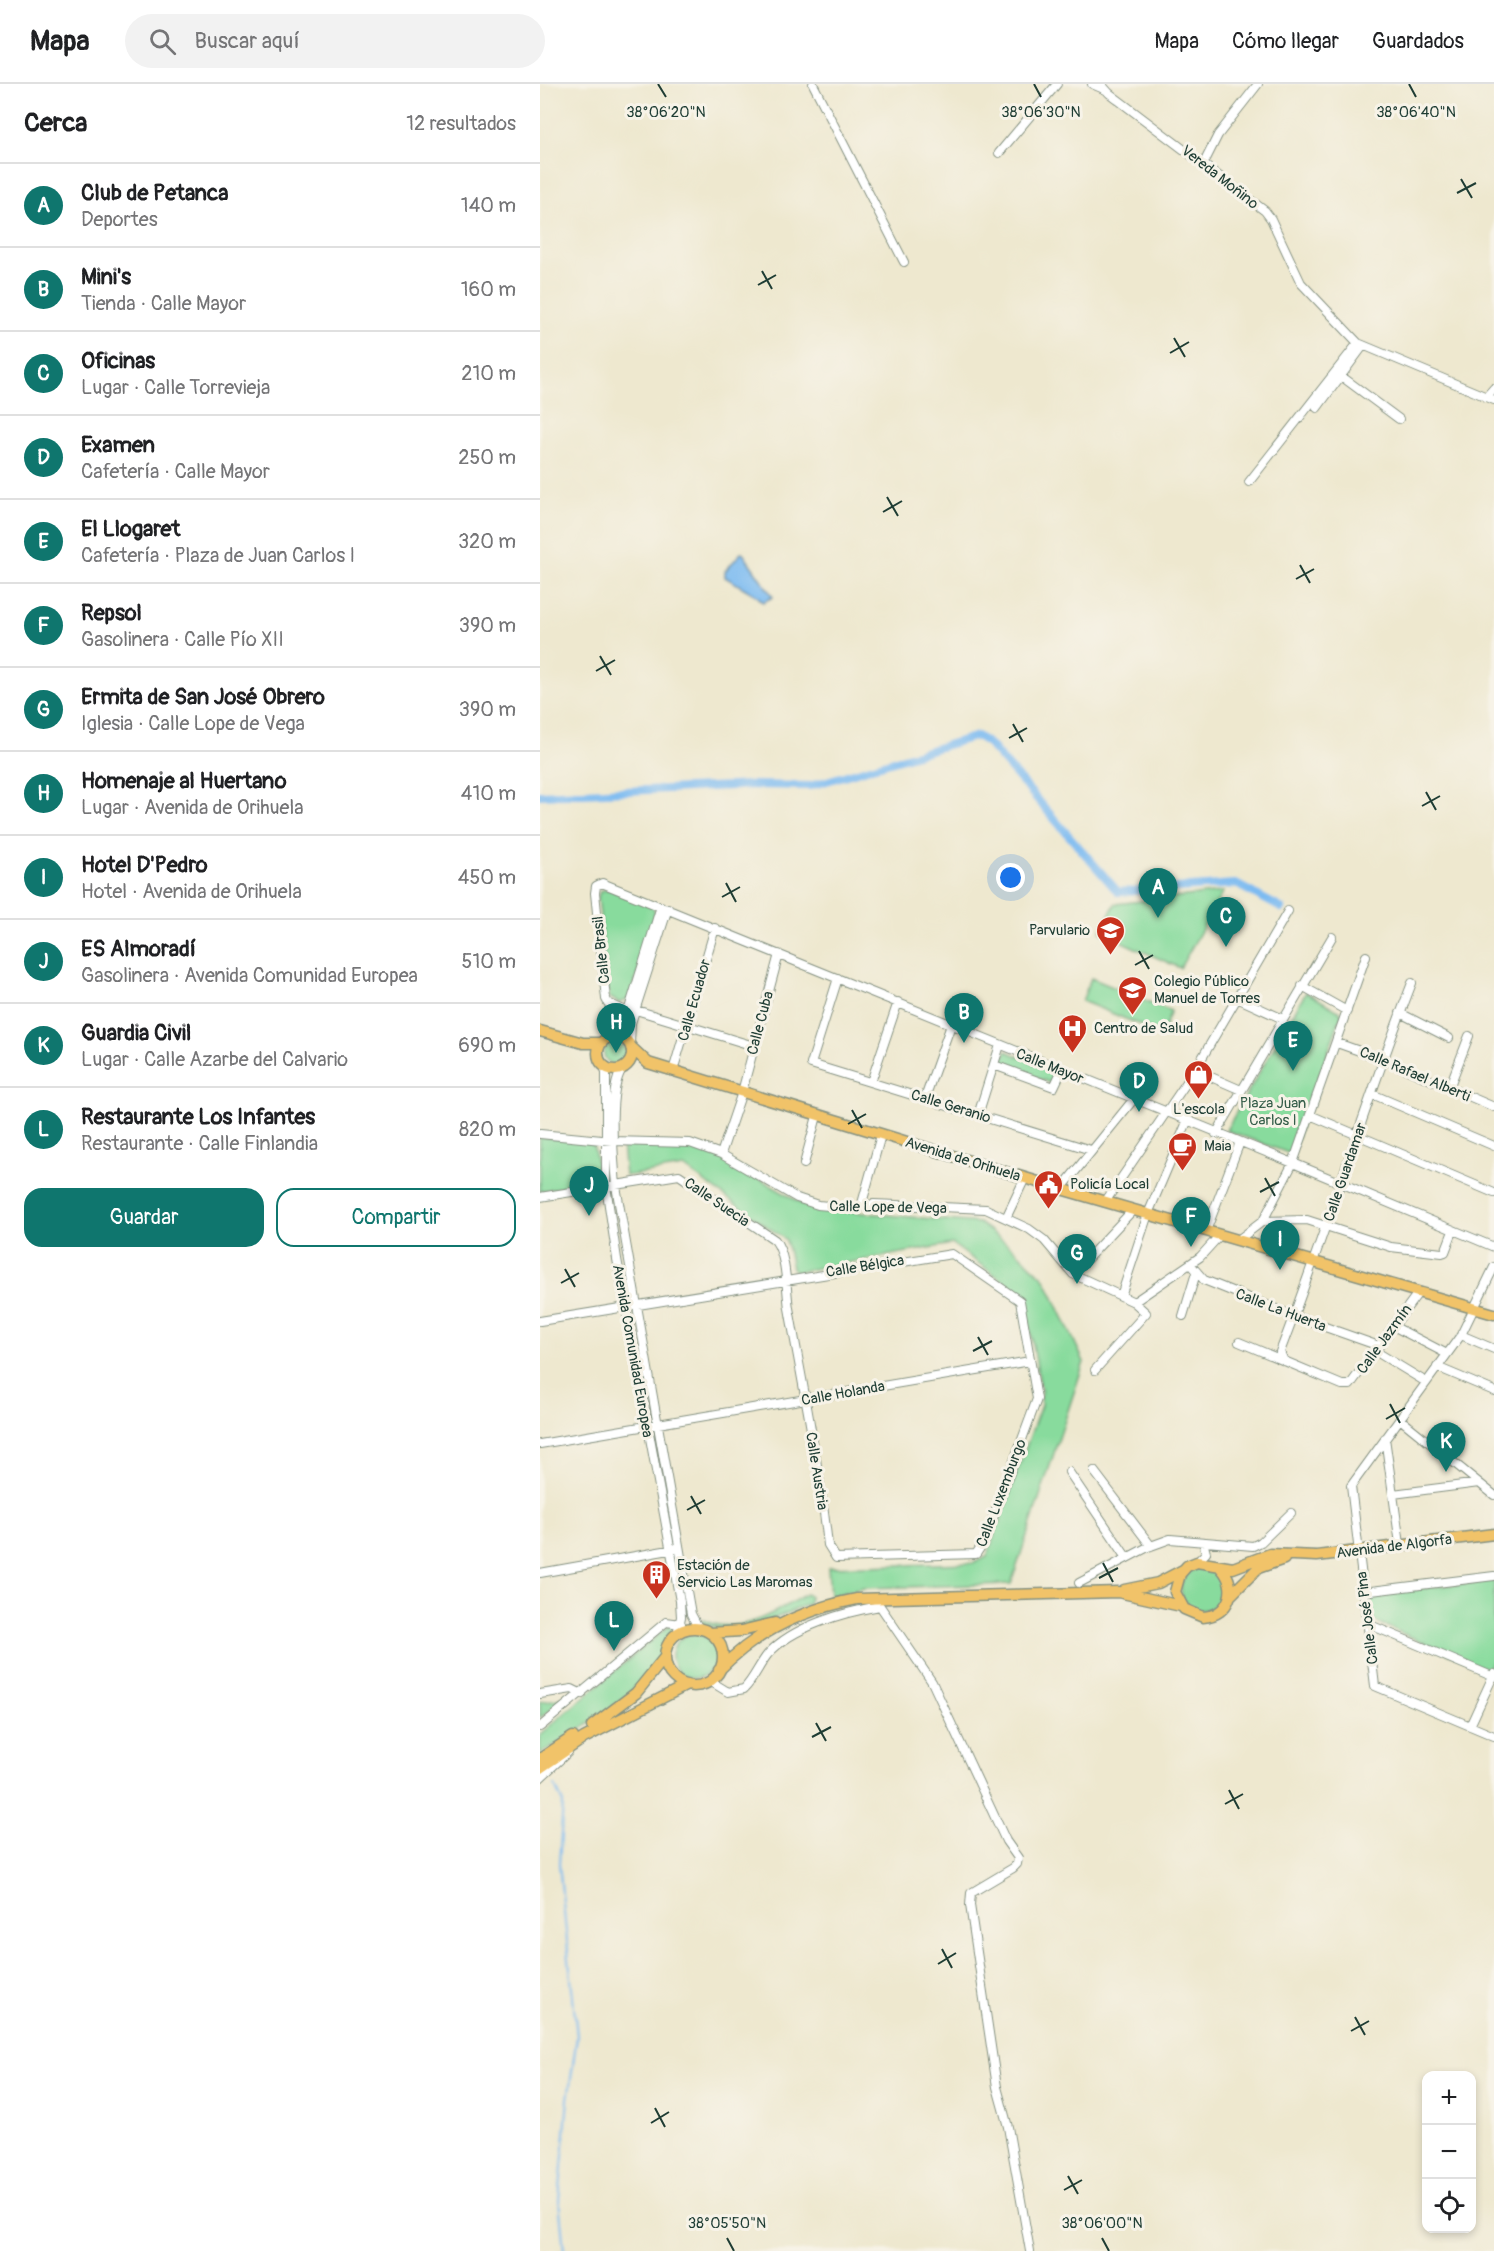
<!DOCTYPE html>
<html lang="es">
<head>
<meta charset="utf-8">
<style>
  body { margin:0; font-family:Pangolin,sans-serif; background:#f2f2f2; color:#202124 }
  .controls { position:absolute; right:18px; bottom:18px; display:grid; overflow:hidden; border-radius:12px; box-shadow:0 3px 9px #0003 }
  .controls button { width:54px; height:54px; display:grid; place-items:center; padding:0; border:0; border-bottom:2px solid #e0e0e0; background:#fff; color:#202124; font:30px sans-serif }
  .you { position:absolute; left:471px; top:794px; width:21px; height:21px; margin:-15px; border:4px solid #fff; border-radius:50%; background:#1a73e8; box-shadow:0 0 0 9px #1a73e833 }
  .badge { display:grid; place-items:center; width:39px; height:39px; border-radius:50%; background:#0f766e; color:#fff; font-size:20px; font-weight:700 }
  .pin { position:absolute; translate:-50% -50px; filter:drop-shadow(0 2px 3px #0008) }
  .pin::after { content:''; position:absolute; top:32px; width:21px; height:18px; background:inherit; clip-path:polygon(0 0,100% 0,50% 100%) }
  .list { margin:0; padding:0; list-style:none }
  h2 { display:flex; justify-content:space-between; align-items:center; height:78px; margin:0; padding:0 24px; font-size:26px }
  h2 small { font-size:20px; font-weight:400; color:#757577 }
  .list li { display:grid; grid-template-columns:39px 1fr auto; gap:18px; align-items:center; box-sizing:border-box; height:84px; padding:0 24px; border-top:2px solid #e0e0e0 }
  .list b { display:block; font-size:22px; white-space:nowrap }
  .list p { margin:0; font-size:20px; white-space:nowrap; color:#757577 }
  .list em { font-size:20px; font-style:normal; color:#757577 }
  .actions { display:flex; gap:12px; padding:18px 24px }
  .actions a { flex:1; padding:14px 0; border:2px solid #0f766e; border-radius:18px; text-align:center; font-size:21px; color:#0f766e }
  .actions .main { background:#0f766e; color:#fff }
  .icon { flex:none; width:33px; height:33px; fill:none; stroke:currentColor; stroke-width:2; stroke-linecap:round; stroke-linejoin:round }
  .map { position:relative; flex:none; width:954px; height:2167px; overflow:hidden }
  header { display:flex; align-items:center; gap:36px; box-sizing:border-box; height:84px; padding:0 30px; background:#fff; border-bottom:2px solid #e0e0e0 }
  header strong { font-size:28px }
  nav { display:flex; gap:33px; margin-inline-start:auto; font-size:21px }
  .search { width:420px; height:54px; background:#f2f2f2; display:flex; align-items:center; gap:15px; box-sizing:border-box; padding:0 21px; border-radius:33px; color:#757577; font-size:22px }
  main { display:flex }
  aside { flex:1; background:#fff }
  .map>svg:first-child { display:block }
  .green { fill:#88db9d; stroke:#548c68; stroke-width:1.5 }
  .water { fill:#7dbbf1; stroke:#4e7c92; stroke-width:1.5 }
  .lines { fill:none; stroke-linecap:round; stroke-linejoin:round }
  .stream { stroke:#7dbbf1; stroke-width:2 }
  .canal { stroke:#7dbbf1; stroke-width:8 }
  .minor-casing { stroke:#869282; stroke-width:10 }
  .major-casing { stroke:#869282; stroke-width:13 }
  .minor { stroke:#fff; stroke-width:8 }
  .major { stroke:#f1c369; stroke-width:10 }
  .ticks { fill:none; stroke:#1f3d34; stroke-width:2 }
  .labels { text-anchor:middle; stroke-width:6; stroke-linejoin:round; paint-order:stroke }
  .street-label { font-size:15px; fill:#1f3d34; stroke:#f7f3e8 }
  .poi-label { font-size:15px; fill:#1f3d34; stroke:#f7f3e8; text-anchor:start }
  .park-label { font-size:15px; fill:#345d49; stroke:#f7f3e8 }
  .ticks-label { font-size:15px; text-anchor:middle; fill:#1f3d34; stroke:#f7f3e8; stroke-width:6; stroke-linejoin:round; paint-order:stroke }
</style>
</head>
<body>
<header>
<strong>Mapa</strong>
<div class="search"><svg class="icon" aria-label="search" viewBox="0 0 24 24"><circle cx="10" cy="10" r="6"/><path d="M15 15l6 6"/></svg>Buscar aquí</div>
<nav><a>Mapa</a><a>Cómo llegar</a><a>Guardados</a></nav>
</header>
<main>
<aside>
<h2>Cerca<small>12 resultados</small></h2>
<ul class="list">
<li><span class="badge">A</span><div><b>Club de Petanca</b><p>Deportes</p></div><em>140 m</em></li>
<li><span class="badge">B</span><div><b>Mini's</b><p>Tienda · Calle Mayor</p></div><em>160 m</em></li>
<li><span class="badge">C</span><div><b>Oficinas</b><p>Lugar · Calle Torrevieja</p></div><em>210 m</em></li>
<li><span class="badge">D</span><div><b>Examen</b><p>Cafetería · Calle Mayor</p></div><em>250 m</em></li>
<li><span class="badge">E</span><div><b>El Llogaret</b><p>Cafetería · Plaza de Juan Carlos I</p></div><em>320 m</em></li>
<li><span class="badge">F</span><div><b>Repsol</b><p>Gasolinera · Calle Pío XII</p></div><em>390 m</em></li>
<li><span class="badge">G</span><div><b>Ermita de San José Obrero</b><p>Iglesia · Calle Lope de Vega</p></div><em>390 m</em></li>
<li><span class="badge">H</span><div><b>Homenaje al Huertano</b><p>Lugar · Avenida de Orihuela</p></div><em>410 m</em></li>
<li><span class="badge">I</span><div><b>Hotel D'Pedro</b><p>Hotel · Avenida de Orihuela</p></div><em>450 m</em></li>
<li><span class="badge">J</span><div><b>ES Almoradí</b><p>Gasolinera · Avenida Comunidad Europea</p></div><em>510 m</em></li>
<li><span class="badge">K</span><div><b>Guardia Civil</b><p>Lugar · Calle Azarbe del Calvario</p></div><em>690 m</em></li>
<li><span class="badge">L</span><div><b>Restaurante Los Infantes</b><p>Restaurante · Calle Finlandia</p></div><em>820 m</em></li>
</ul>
<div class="actions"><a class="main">Guardar</a><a>Compartir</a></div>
</aside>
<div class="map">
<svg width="954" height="2167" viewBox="0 0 954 2167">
  <rect width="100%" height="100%" fill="#f7f3e8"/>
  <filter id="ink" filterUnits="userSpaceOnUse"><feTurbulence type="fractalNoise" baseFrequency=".0167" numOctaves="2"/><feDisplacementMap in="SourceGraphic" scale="12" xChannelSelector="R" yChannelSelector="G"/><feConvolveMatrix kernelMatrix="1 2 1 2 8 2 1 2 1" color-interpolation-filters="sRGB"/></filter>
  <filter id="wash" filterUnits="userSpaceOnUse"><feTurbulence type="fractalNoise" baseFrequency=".008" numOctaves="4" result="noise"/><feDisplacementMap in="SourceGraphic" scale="24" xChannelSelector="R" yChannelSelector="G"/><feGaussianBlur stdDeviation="1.35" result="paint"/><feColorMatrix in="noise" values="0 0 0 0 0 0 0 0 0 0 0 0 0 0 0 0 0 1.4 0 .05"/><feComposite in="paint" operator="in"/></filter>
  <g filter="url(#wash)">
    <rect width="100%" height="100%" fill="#eee8cf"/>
    <!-- green -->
    <path class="green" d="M69,805L113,823L115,829L90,915L79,919L69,913L58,813L60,807Z
      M683,808L640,884L560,848L575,820Z
      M551,894L631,927L622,950L542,917Z
      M766,908L802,929L751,1070L686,1046Z
      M64 969a11 11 0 1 1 22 0a11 11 0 1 1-22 0Z
      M466,967L518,989L513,1000L461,980Z
      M0,1053L53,1058L60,1097L0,1107Z
      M82,1061L148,1062L182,1073L264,1121L278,1125L439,1139L473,1164L505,1195L544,1278L471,1500L324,1504L290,1512L288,1483L433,1479L447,1473L501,1321V1305L484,1212L412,1160L256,1188L252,1184L246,1156L144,1083L85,1092Z
      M641 1505a21 21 0 1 1 42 0a21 21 0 1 1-42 0Z
      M954,1496V1574L947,1586L832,1536L830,1510Z
      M266,1510L270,1513L268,1520C235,1534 194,1556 159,1538L163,1536C198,1553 236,1528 266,1510Z
      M130,1541L134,1543C125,1557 119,1575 109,1588C81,1623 38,1647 0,1670V1650Z
      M132 1572a22 22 0 1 1 44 0a22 22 0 1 1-44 0Z
      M25,1614L0,1634V1618Z"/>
    <!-- water -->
    <path class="water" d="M202,468L233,513L223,518L216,511L185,493V487Z"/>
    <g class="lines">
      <!-- stream -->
      <path class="stream" d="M15,1702L23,1719L19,1780L37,1952L28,2015L19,2116L24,2167"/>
      <!-- canal -->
      <path class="canal" d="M0,711L213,701L270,702L437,652L449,660L578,808L696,800L741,824"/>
    </g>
  </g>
  <g filter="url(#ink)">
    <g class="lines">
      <defs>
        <path id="minor" d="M273,0L364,178
          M552,0L566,6
          M561,0L569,9L725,127L731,135L761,199L818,259L954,316
          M459,69L517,0
          M664,79L678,51L718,0
          M801,292L859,335
          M946,313L954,304
          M777,324L823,262
          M709,398L818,259
          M298,894L271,980L551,1066
          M762,902L807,927
          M697,914L743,935
          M96,926L214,962
          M88,928L68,919L66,915L55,809L56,802L62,799L753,1079L954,1163
          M860,929L909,954
          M74,952L84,941L121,822
          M797,959L842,975L954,1023
          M90,960L91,939L128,824
          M454,981L514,1003L522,986
          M64,982L66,988V1102L77,1175L140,1517L141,1533L137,1550
          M82,985C67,1008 74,1075 76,1102L151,1530L159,1545
          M655,986L701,1006
          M133,987L175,844
          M331,998L358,918
          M909,1004L929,952
          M832,1010L954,1062
          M385,1014L411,941
          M438,1031L460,961
          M770,1031L954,1109
          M0,1050L72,1057L150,1059L181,1070L257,1114L278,1121L310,1124L334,1120L446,1125L489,1145L504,1156L533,1190L594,1218L660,1173L680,1151
          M676,1050L792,853
          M181,1070L202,1008L239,870
          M264,1080L277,1032
          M521,1105L593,1016
          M0,1113L139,1091L235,1156C247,1172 246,1204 249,1224C263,1302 279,1381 288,1461L296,1474L436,1470L444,1458L497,1315L480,1217L412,1170L0,1237
          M565,1118L655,986L748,827
          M321,1123L341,1051
          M466,1134L485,1094
          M723,1137L767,1136L851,1163L902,1169L905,1168L913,1147
          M666,1147L700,1058
          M698,1156L723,1137L753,1079L826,872
          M650,1180L664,1196L754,1232L839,1262
          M954,1183L921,1251L811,1402L835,1602L954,1652
          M533,1190L593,1126
          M581,1212L608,1130L647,1038
          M643,1232L656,1189
          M853,1242L907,1270
          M921,1251L954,1265
          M699,1258L802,1301H810L878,1209
          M835,1267L886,1298
          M744,1277L740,1268C787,1146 825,1020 872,899
          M897,1283L954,1307
          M555,1286L606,1229L594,1218
          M860,1335L954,1411
          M845,1354L860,1460
          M0,1360L490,1277
          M554,1387L611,1462
          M529,1388L587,1474
          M853,1410L939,1399
          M657,1478L666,1469L663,1458
          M0,1489L135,1465
          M539,1499L608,1463L630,1455L713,1462L721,1458L751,1429
          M823,1508L954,1492
          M828,1540L954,1593
          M170,1597L188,1608L204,1605C214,1595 219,1581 228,1570C253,1542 305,1528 340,1522L392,1598L466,1757L478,1774L477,1780L473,1784L431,1809L430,1821L457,2003L468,2043L490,2167
          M0,1610L32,1605L42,1610
          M930,1642L954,1590
          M0,1643L126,1538L141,1540
          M0,1694L28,1668"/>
        <path id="major" d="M0,947L43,959H61
          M58 969a17 17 0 1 1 34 0a17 17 0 1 1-34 0Z
          M92,964L108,979L521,1105L954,1230
          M681,1484C699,1503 690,1531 663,1533L644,1525L635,1508L640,1490L647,1482L657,1478L693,1484L730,1470L777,1472L954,1450
          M584,1506L618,1499L643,1486
          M690,1512L718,1484L744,1475
          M125 1573a29 29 0 1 1 58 0a29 29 0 1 1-58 0Z
          M170,1549L201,1547L235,1539
          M179,1586C217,1547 265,1525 317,1515L578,1508L641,1522
          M52,1642L96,1609L125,1573
          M0,1675L33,1653
          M0,1684L44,1654L147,1601"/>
      </defs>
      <!-- minor casing -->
      <use href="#minor" class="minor-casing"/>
      <!-- major casing -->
      <use href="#major" class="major-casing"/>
      <!-- minor -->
      <use href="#minor" class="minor"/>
      <!-- major -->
      <use href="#major" class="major"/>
    </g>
  </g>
  <!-- ticks -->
  <path class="ticks" d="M118,0L126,13M494,0L501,13M869,0L876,13M921,95L932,114M917,109L936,99M222,187L232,205M218,201L236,191M634,254L645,273M630,269L649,258M347,413L358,432M343,428L362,417M760,481L770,499M756,495L774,485M60,572L71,591M56,587L75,576M473,640L483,658M469,654L487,644M886,708L896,726M882,722L900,712M186,799L196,818M182,813L200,803M599,867L609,885M595,881L613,871M312,1026L322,1044M308,1040L326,1030M725,1094L735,1112M720,1108L739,1098M25,1185L35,1203M21,1199L39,1189M438,1253L448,1271M433,1267L452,1257M850,1320L860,1339M846,1335L865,1324M151,1412L161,1430M147,1426L165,1416M563,1479L573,1498M559,1494L578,1484M276,1639L286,1657M272,1653L291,1643M689,1706L699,1725M685,1720L703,1710M402,1865L412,1884M398,1880L416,1869M815,1933L825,1951M811,1947L829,1937M115,2024L125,2043M111,2039L129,2028M528,2092L538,2110M524,2106L542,2096M187,2154L194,2167M562,2154L569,2167"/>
  <!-- icons -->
  <defs>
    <symbol id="school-pin" viewBox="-11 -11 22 30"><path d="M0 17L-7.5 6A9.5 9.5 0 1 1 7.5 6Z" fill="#c8321e" stroke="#f7f3e8"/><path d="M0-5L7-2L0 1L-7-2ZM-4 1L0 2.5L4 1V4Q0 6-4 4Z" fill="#fff"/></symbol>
    <symbol id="hospital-pin" viewBox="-11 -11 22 30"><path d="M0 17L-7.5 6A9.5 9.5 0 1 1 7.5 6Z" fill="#c8321e" stroke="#f7f3e8"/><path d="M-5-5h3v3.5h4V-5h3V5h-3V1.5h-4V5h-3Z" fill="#fff"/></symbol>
    <symbol id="shop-pin" viewBox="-11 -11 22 30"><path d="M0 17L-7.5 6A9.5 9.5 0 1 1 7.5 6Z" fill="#c8321e" stroke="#f7f3e8"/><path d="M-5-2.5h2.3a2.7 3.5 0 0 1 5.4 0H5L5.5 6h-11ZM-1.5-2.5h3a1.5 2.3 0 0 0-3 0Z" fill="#fff"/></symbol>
    <symbol id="cafe-pin" viewBox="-11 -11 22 30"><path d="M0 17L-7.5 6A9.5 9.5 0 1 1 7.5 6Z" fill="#c8321e" stroke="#f7f3e8"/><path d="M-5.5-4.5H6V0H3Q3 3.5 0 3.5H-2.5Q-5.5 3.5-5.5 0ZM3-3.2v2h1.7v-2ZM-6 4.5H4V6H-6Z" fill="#fff"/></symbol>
    <symbol id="civic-pin" viewBox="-11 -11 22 30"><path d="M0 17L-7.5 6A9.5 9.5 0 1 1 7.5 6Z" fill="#c8321e" stroke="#f7f3e8"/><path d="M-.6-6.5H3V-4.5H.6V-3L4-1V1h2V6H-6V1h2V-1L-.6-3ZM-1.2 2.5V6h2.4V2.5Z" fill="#fff"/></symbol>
    <symbol id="building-pin" viewBox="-11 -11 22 30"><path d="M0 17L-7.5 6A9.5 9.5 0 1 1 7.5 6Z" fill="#c8321e" stroke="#f7f3e8"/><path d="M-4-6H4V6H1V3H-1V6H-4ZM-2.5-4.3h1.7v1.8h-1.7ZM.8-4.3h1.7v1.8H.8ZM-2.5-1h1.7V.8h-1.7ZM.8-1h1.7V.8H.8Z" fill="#fff"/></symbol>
  </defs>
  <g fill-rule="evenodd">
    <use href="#school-pin" x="554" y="830" width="33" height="45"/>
    <use href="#school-pin" x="576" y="890" width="33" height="45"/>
    <use href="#hospital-pin" x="516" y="928" width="33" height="45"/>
    <use href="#shop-pin" x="642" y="974" width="33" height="45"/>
    <use href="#cafe-pin" x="626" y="1046" width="33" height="45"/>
    <use href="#civic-pin" x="492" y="1084" width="33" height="45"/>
    <use href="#building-pin" x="100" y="1474" width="33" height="45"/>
  </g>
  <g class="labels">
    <!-- street labels -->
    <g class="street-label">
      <text transform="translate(680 93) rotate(38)" y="5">Vereda Moñino</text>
      <text transform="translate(61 866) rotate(-96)" y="5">Calle Brasil</text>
      <text transform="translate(154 916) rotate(-74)" y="5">Calle Ecuador</text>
      <text transform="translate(220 939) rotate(-75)" y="5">Calle Cuba</text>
      <text transform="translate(510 982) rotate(22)" y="5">Calle Mayor</text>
      <text transform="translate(875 990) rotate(23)" y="5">Calle Rafael Alberti</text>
      <text transform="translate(411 1022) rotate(17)" y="5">Calle Geranio</text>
      <text transform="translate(423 1075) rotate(17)" y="5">Avenida de Orihuela</text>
      <text transform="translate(805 1088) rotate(-71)" y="5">Calle Guardamar</text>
      <text transform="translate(177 1118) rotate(34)" y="5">Calle Suecia</text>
      <text transform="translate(348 1123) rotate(1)" y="5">Calle Lope de Vega</text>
      <text transform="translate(325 1182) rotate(-9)" y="5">Calle Bélgica</text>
      <text transform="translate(741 1226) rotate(21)" y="5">Calle La Huerta</text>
      <text transform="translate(844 1255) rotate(-54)" y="5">Calle Jazmín</text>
      <text transform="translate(93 1267) rotate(80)" y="5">Avenida Comunidad Europea</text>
      <text transform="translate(303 1309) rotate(-10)" y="5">Calle Holanda</text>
      <text transform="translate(277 1387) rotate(81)" y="5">Calle Austria</text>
      <text transform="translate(461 1409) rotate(-69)" y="5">Calle Luxemburgo</text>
      <text transform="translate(854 1462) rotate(-7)" y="5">Avenida de Algorfa</text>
      <text transform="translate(827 1534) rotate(-97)" y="5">Calle José Pina</text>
    </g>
    <!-- poi labels -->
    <g class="poi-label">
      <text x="550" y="851" text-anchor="end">Parvulario</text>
      <text x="614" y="902">Colegio Público<tspan x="614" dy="17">Manuel de Torres</tspan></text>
      <text x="554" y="949">Centro de Salud</text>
      <text x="659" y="1030" text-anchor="middle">L'escola</text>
      <text x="664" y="1067">Maia</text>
      <text x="530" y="1105">Policía Local</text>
      <text x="137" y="1486">Estación de<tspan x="137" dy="17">Servicio Las Maromas</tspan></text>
    </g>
    <!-- park labels -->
    <g class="park-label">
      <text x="733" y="1024">Plaza Juan<tspan x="733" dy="17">Carlos I</tspan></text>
    </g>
  </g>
  <g class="ticks-label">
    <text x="126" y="33">38°06'20"N</text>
    <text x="501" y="33">38°06'30"N</text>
    <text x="876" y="33">38°06'40"N</text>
    <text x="187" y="2144">38°05'50"N</text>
    <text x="562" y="2144">38°06'00"N</text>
  </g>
</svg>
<div class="controls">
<button>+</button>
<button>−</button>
<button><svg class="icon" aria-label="locate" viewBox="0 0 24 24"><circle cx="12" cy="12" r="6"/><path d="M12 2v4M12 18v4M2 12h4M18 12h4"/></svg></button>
</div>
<div class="you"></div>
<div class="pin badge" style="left:618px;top:834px">A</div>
<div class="pin badge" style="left:424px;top:959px">B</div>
<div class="pin badge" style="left:686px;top:863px">C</div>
<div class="pin badge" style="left:599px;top:1028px">D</div>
<div class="pin badge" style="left:753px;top:987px">E</div>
<div class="pin badge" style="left:651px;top:1163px">F</div>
<div class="pin badge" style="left:537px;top:1200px">G</div>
<div class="pin badge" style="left:76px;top:969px">H</div>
<div class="pin badge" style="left:740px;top:1186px">I</div>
<div class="pin badge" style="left:49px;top:1132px">J</div>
<div class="pin badge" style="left:906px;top:1388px">K</div>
<div class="pin badge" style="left:74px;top:1567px">L</div>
</div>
</main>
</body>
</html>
